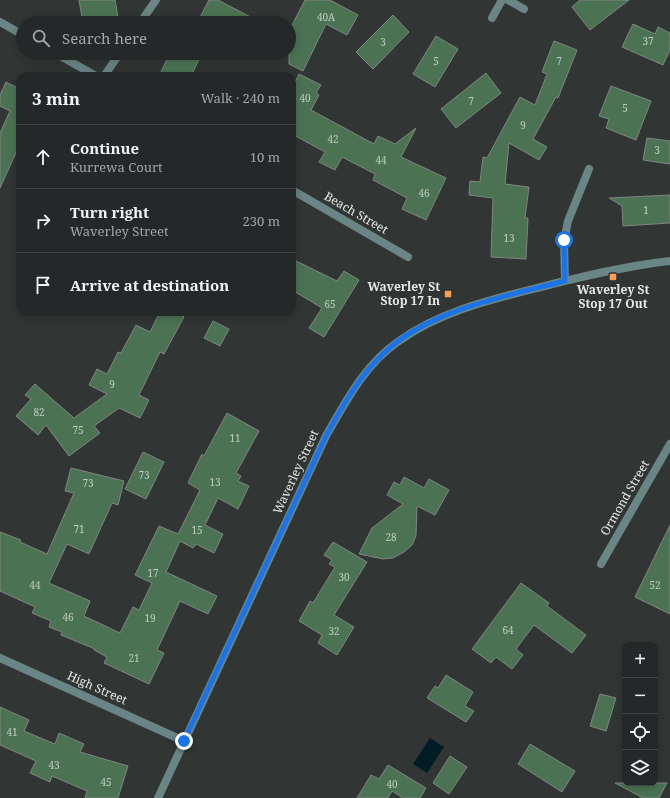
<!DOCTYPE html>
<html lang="en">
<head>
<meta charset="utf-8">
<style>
  body { margin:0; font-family:"Noto Serif",serif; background:#2d3030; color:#f1f3f6 }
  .controls { position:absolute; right:12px; bottom:12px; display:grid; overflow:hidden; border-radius:8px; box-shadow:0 2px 10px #0003 }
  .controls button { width:36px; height:36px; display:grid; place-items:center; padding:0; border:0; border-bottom:1px solid #424445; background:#252828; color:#f1f3f6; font:20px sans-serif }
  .stop { position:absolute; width:12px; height:12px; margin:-9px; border:3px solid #1a73e8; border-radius:50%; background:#fff }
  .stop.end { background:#1a73e8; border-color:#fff; box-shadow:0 1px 4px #0008 }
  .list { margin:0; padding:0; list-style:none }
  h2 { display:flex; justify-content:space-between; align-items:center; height:52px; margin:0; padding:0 16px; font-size:17px }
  h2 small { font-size:13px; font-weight:400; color:#a3a6a8 }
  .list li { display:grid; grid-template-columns:26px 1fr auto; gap:12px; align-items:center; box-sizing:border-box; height:64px; padding:0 16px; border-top:1px solid #424445 }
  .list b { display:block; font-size:15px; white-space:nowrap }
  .list p { margin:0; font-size:13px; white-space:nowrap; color:#a3a6a8 }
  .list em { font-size:13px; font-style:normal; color:#a3a6a8 }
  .icon { flex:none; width:22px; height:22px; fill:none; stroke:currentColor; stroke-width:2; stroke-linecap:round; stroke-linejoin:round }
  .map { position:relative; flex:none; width:670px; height:798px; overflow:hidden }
  .search { position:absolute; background:#252828; box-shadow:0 2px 10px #0003; left:16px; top:16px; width:280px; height:44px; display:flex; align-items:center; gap:10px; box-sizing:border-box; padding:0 14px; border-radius:22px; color:#a3a6a8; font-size:15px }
  .panel { position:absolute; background:#252828; box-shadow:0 2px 10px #0003; left:16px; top:72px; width:280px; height:244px; border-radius:12px }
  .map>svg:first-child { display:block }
  .water { fill:#001c25 }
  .building { fill:#4b7353; stroke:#808581 }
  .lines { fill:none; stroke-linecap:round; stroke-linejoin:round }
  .minor { stroke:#6a8585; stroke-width:8 }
  .route { stroke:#1a73e8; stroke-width:5 }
  .poi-dot { fill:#fd9d54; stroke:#313635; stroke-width:1.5 }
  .labels { text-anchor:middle; stroke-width:3; stroke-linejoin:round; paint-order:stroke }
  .number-label { font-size:10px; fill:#bfccc3 }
  .street-label { font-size:12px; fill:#e6e9e8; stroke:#313635 }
  .poi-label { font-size:12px; font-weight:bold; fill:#e6e9e8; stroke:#313635; text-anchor:end }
</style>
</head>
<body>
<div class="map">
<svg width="670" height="798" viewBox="0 0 670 798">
  <rect width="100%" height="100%" fill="#313635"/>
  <!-- water -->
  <path class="water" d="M430,738L444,747L427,773L413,764Z"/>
  <!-- building -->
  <path class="building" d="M79,0H115L118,17L83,23Z
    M209,0H218L262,23H197Z
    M305,0H330L358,15L347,35L326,24L303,71L289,64V31Z
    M580,0H629L590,30L572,7Z
    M393,15L409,32L373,69L356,52Z
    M633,24L655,34L658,27L670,33V50L663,65L622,47Z
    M436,36L458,49L435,87L413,74Z
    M554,41L577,50L558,98L556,97L533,139L547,147L539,160L509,143L505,184L529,187L525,218H528L526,259L491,257L493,198L469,195L470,181L480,182L483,157L487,158L520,97L535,105L547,74L542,72Z
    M170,53H202L191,76H159Z
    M486,73L501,93L456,128L441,109Z
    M299,74L321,85L316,93L319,95L311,110L374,144L378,136L395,144L416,128L401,157L446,178L426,220L402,209L407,198L373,180L375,174L342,157L335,170L319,162L325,152L292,134V88Z
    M6,82L20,89V144L0,188V133L10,111L0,106V95Z
    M611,86L651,101L636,140L606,128L609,119L599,116Z
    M647,138L670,141V164L643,160Z
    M670,195V223L623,226L622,206L609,198Z
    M292,259L337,281L344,271L359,280L324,337L309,328L322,308L292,290Z
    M160,312H175L184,317L164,354L160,352L139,395L149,400L140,418L119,408L94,426L100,433L69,456L46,425L38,435L16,416L31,399L25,395L35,384L74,418L107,394L89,385L97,369L107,374L118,352L121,353L136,325L150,332Z
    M213,321L229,329L220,346L204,338Z
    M227,413L259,431L236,473L241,476L238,481L249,486L238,509L218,498L205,525L223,534L214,553L196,544L193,548L180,541L166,572L217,596L208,614L180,601L157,650L164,653L149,684L104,663L107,657L94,650L95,649L61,635L62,632L49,627L51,621L32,613L35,607L0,591V532L21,540L20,542L47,554L74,493L65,491L71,468L124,481L118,505L112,503L89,554L67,544L49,583L90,601L84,616L120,633L133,607L139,610L152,583L135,575L159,526L178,534L200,490L188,483L202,454L204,456Z
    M143,452L164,462L146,499L125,489Z
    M404,477L424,488L429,479L449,490L435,515L417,506L416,536L412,545L404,552L393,558L383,559L359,554L372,528L403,504L387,495L394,482L400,485Z
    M670,525V614L635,597Z
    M333,542L367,562L334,615L354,627L337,655L318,643L322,635L299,621L310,601L313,603L335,567L329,564L332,560L324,555Z
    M521,583L549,603L547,606L586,635L572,653L534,625L516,649L523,655L512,669L496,657L491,663L472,649Z
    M446,675L473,692L465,706L474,711L466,722L427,698L435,686L438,688Z
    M600,694L616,698L606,731L590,726Z
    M0,707L29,720L24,731L55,744L59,733L84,744L80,752L128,766L118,798H85L87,791L52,776L50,782L30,773L36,761L0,745Z
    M530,744L575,771L562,792L518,764Z
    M450,756L467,767L449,794L433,783Z
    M388,765L426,788L420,798H403L392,791L388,798H357L371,775L379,779Z
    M615,783H667L659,798H643Z"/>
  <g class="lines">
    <!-- minor -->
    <path class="minor" d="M508,0L524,9
      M492,18L502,0
      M0,22L23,35
      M140,23L156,0
      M55,53L96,76
      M104,76L120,53
      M292,190L408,257
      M565,281L564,241L568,221L589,169
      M601,564L670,444
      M0,658L184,741
      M158,798L326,436C346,401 365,364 399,341C439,312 489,300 537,288C580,277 625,266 670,261"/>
  </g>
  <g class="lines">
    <!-- route -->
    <path class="route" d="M184,741L326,436C341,409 355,383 377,360C422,311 502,297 565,281L564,240"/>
  </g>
  <!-- markers -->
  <g class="poi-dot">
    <rect x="609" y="273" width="8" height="8" rx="2"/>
    <rect x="444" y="290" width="8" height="8" rx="2"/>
  </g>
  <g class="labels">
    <!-- number labels -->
    <g class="number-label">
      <text x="326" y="21">40A</text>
      <text x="648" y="45">37</text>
      <text x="383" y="46">3</text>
      <text x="436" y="65">5</text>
      <text x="559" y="65">7</text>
      <text x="305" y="102">40</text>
      <text x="471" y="105">7</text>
      <text x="625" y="112">5</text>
      <text x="523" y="129">9</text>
      <text x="333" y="143">42</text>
      <text x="657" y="154">3</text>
      <text x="381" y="164">44</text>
      <text x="424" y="197">46</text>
      <text x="646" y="214">1</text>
      <text x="509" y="242">13</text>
      <text x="330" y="308">65</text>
      <text x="112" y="388">9</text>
      <text x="39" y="416">82</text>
      <text x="78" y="434">75</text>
      <text x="235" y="442">11</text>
      <text x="144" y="479">73</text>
      <text x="215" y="486">13</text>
      <text x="88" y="487">73</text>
      <text x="79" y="533">71</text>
      <text x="197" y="534">15</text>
      <text x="391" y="541">28</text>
      <text x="153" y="577">17</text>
      <text x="344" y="581">30</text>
      <text x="35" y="589">44</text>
      <text x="655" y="589">52</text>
      <text x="68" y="621">46</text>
      <text x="150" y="622">19</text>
      <text x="508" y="634">64</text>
      <text x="334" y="635">32</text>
      <text x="134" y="662">21</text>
      <text x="12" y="736">41</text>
      <text x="54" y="769">43</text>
      <text x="106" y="786">45</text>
      <text x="392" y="788">40</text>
    </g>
    <!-- street labels -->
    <g class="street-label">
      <text transform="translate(356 213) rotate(30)" y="4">Beach Street</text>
      <text transform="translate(296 472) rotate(-65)" y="4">Waverley Street</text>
      <text transform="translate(625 498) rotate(-60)" y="4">Ormond Street</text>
      <text transform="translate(97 688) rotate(24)" y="4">High Street</text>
    </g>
    <!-- poi labels -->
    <g class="poi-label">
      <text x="440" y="291">Waverley St<tspan x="440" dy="14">Stop 17 In</tspan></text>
      <text x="613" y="294" text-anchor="middle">Waverley St<tspan x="613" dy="14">Stop 17 Out</tspan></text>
    </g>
  </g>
</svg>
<div class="controls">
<button>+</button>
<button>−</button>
<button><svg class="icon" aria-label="locate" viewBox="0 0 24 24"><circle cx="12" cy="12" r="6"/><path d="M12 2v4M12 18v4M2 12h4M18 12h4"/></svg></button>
<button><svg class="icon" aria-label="layers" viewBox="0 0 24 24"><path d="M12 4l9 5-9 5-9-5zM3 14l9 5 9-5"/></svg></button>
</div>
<div class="stop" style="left:564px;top:240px"></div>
<div class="stop end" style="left:184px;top:741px"></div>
<div class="search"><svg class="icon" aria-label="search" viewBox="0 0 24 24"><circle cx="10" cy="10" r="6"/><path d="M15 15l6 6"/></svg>Search here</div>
<section class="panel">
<h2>3 min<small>Walk · 240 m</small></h2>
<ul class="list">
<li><svg class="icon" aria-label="ahead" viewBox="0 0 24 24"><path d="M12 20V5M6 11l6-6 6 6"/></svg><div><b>Continue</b><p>Kurrewa Court</p></div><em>10 m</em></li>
<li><svg class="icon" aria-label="right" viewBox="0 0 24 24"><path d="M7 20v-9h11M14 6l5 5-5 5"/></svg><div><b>Turn right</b><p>Waverley Street</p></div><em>230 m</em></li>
<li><svg class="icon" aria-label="arrive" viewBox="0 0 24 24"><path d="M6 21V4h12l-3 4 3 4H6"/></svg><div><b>Arrive at destination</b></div></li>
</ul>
</section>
</div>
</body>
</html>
